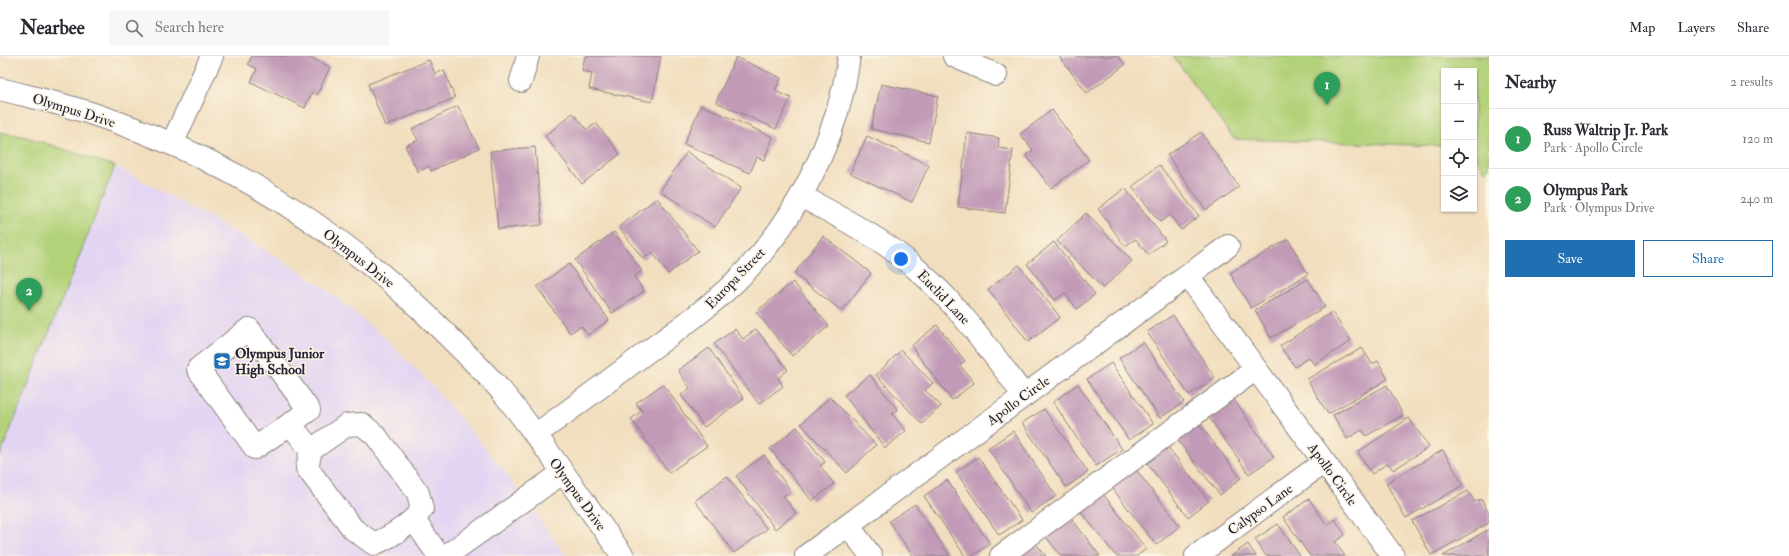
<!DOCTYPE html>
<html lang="en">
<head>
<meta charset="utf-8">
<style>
  body { margin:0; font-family:"IM FELL Double Pica",serif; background:#f7f7f7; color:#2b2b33 }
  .controls { position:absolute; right:12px; top:12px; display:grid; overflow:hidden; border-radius:0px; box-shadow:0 1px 3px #0004 }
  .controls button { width:36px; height:36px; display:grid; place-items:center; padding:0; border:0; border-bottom:1px solid #e1e1e2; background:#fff; color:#2b2b33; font:20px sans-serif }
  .you { position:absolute; left:901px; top:203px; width:14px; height:14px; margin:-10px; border:3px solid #fff; border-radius:50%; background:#1a73e8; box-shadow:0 0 0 6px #1a73e833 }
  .badge { display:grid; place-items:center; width:26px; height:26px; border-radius:50%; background:#1f6fb2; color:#fff; font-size:13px; font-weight:700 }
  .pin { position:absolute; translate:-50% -33px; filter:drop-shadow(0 1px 2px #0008) }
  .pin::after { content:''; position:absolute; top:21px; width:14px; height:12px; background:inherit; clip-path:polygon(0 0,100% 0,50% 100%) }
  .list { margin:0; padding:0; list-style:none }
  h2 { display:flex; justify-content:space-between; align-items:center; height:52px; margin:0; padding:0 16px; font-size:17px }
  h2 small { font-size:13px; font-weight:400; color:#7c7c81 }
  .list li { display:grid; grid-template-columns:26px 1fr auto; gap:12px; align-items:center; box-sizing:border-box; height:60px; padding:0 16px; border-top:1px solid #e1e1e2 }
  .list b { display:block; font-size:15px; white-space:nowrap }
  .list p { margin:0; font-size:13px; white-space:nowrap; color:#7c7c81 }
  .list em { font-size:13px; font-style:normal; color:#7c7c81 }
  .actions { display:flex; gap:8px; padding:12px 16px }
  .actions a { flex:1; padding:9px 0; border:1px solid #1f6fb2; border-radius:0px; text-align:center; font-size:14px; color:#1f6fb2 }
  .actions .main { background:#1f6fb2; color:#fff }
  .icon { flex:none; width:22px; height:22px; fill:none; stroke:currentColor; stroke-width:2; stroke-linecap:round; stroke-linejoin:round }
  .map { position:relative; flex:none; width:1489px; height:500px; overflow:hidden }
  header { display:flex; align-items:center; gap:24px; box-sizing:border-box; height:56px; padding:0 20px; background:#fff; border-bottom:1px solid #e1e1e2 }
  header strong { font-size:19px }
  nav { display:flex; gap:22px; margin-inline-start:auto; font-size:14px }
  .search { width:280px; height:36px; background:#f7f7f7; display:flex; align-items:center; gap:10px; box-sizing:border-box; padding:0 14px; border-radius:0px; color:#7c7c81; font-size:15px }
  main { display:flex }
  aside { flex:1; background:#fff }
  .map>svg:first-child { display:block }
  .built { fill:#e2d4f3 }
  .green { fill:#b2d279; stroke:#6a7a5a }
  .building { fill:#c19ab7 }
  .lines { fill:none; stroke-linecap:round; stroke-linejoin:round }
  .minor-casing { stroke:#8a807c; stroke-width:24 }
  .minor { stroke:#fff; stroke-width:22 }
  .labels { text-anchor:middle; stroke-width:3; stroke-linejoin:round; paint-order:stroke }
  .street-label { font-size:14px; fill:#22223b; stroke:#fcf5e5 }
  .poi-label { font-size:14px; font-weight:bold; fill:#22223b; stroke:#fcf5e5; text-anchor:start }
</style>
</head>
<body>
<header>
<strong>Nearbee</strong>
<div class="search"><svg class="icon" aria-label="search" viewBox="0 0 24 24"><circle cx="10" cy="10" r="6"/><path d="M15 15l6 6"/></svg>Search here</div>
<nav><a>Map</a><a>Layers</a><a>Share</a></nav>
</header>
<main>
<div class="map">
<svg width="1489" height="500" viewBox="0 0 1489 500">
  <rect width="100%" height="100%" fill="#fcf5e5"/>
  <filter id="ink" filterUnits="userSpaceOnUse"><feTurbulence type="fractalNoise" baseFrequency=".025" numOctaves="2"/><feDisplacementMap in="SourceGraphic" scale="8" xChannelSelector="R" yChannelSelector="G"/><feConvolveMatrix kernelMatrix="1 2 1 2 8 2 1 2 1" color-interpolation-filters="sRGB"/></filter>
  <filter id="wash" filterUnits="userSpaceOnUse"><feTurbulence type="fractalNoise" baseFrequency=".012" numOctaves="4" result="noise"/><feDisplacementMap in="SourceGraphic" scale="16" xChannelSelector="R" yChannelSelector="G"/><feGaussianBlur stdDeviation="0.9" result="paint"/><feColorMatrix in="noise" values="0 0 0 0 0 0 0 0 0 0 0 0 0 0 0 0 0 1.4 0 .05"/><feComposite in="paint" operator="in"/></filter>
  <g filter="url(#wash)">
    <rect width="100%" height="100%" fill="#f1debe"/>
    <!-- built -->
    <path class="built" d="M115,110L254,187L324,231L382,280L431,329L471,375L501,411L566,500H0V400Z"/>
    <!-- green -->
    <path class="green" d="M1173,0H1489V113L1485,115L1474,97V15H1444V90L1234,83Z
      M0,76L26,81L115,110L0,400Z"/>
    <g id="blocks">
      <!-- building -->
      <path class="building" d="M252,0H307L330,11L317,39L312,36L305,52L251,26L257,13L248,8Z
        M585,0H661L652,46L589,33L592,17L582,15Z
        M1059,0H1118L1125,9L1087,37Z
        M736,1L781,22L775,35L791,42L776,73L716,46Z
        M429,4L435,18L444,14L455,42L385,70L368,28Z
        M881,28L938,40L929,86L871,73Z
        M701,49L773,81L764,104L757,101L750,117L684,88Z
        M458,50L479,92L431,115L429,110L418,116L405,90L418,84L412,73Z
        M1052,54L1089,104L1051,132L1026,99L1033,94L1020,78Z
        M573,57L587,74L596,67L620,98L582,128L545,80Z
        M1201,76L1239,131L1206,154L1167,99Z
        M967,77L999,82L998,92L1013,94L1005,157L958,151Z
        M867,80L929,109L912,146L850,117Z
        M535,91L542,169L498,173L490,95Z
        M687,96L741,132L715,171L660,135Z
        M1159,109L1199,160L1181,174L1170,159L1160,166L1132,131Z
        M1125,132L1166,185L1148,199L1136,183L1125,190L1098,153Z
        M657,142L698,195L668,218L652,196L643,203L619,171Z
        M1086,157L1132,205L1103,232L1057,185Z
        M614,176L642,215L634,220L644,235L612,257L575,204Z
        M823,180L871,217L842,255L794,218Z
        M1288,183L1308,218L1251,252L1230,217Z
        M1054,186L1095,238L1077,253L1065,237L1055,244L1027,208Z
        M569,208L609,264L588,279L581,270L570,277L537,231Z
        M1019,209L1060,261L1028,286L988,233Z
        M1308,223L1325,251L1271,282L1255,254Z
        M793,226L829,270L792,300L756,256Z
        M1332,256L1351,285L1314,309L1309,301L1295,311L1280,290Z
        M1173,259L1215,322L1189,339L1147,276Z
        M937,269L965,305L960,309L974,327L952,344L911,290Z
        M735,273L743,283L756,273L788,314L778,322L783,330L759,348L714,288Z
        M1143,286L1184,346L1160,362L1119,302Z
        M709,292L744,343L704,371L681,339L690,332L678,314Z
        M1362,292L1372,308L1378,305L1388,323L1328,358L1307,323Z
        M901,294L933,327L925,334L941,350L922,368L876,319Z
        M1111,307L1153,368L1129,384L1087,323Z
        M870,319L898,354L892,358L906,375L885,392L844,339Z
        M663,328L707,390L669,417L631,363L642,355L636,347Z
        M1078,328L1122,393L1096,410L1053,346Z
        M1387,329L1403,359L1366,380L1362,374L1347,383L1333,359Z
        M1231,339L1274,401L1249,418L1206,357Z
        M830,341L876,389L847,417L801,368Z
        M1044,353L1088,416L1066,431L1022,367Z
        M1409,362L1429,391L1393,414L1388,407L1372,418L1358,396Z
        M1196,364L1241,422L1220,439L1175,381Z
        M797,371L825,406L820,410L834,428L812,445L770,393Z
        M1013,375L1056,440L1031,457L988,392Z
        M1165,387L1209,445L1188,461L1144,403Z
        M1443,394L1463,429L1406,462L1386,427Z
        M764,399L791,435L783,440L796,457L775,473L736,420Z
        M978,401L1022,464L999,479L956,416Z
        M1133,410L1180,470L1156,489L1109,428Z
        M727,420L767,473L734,497L695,445Z
        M947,424L990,488L972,500H965L924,440Z
        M1100,434L1146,493L1137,500H1116L1078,452Z
        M1468,435L1475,446L1481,443L1489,457V467L1431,499L1412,465Z
        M1309,443L1327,469L1335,463L1345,479L1335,486L1345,500H1310L1283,461Z
        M915,448L950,500H913L889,465Z
        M1068,458L1100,500H1061L1043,477Z
        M1278,468L1300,500H1266L1255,483Z
        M1489,473V500H1443Z
        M1033,484L1046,500H1012Z
        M1248,488L1256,500H1231Z"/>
    </g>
  </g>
  <g filter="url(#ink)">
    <use href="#blocks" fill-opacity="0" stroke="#8a807c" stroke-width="1"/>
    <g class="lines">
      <defs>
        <path id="minor" d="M954,0L996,19
          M521,25L528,0
          M0,33C31,41 63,48 93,58C228,102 346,177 445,277C465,297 486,317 504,338C546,390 584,446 623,500
          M172,88L212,0
          M801,140C832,157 864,173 893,194C947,233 985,287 1024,340
          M1188,220L1393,500
          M290,368L309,354L249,273L198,313L255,392L290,368L311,394
          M362,368L376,380L418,437L422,453C410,470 392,480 374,488L353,473L307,412L311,394L347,369Z
          M535,379C573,352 610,324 647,296C679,273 711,250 739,222C796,165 839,80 849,0
          M414,464L439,500
          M446,500L562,417
          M806,500L848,469
          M871,500L848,469L1228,190
          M1001,500L1256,313
          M1196,500L1324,406"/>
      </defs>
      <!-- minor casing -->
      <use href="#minor" class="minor-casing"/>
      <!-- minor -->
      <use href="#minor" class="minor"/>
    </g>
  </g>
  <!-- icons -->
  <defs>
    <symbol id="school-square" viewBox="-11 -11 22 22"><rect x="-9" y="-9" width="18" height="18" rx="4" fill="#1f6fb2" stroke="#fcf5e5"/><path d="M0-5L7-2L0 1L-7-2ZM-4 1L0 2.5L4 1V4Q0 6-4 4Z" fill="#fff"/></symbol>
  </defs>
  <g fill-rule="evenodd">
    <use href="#school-square" x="212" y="295" width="20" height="20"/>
  </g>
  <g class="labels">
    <!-- street labels -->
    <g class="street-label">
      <text transform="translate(74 54) rotate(17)" y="5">Olympus Drive</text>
      <text transform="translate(359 202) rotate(38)" y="5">Olympus Drive</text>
      <text transform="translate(735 222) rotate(-46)" y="5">Europa Street</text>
      <text transform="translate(944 241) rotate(46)" y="5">Euclid Lane</text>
      <text transform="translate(1018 344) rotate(-36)" y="5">Apollo Circle</text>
      <text transform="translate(1333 418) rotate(54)" y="5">Apollo Circle</text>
      <text transform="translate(578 438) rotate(54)" y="5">Olympus Drive</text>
      <text transform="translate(1260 453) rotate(-36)" y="5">Calypso Lane</text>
    </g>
    <!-- poi labels -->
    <g class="poi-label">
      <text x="235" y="302">Olympus Junior<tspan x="235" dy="16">High School</tspan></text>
    </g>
  </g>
</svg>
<div class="controls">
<button>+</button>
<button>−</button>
<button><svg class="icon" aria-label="locate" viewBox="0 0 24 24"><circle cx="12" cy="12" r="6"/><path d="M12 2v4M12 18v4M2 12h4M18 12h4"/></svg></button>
<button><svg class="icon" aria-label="layers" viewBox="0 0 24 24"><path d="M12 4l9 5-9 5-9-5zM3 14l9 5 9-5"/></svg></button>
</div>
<div class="you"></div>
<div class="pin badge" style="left:1327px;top:49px;background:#2e9e5b">1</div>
<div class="pin badge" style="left:29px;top:255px;background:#2e9e5b">2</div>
</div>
<aside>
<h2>Nearby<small>2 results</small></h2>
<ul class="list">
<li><span class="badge" style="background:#2e9e5b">1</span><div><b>Russ Waltrip Jr. Park</b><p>Park · Apollo Circle</p></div><em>120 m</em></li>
<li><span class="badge" style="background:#2e9e5b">2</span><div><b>Olympus Park</b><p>Park · Olympus Drive</p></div><em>240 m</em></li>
</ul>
<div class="actions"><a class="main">Save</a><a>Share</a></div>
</aside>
</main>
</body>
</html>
